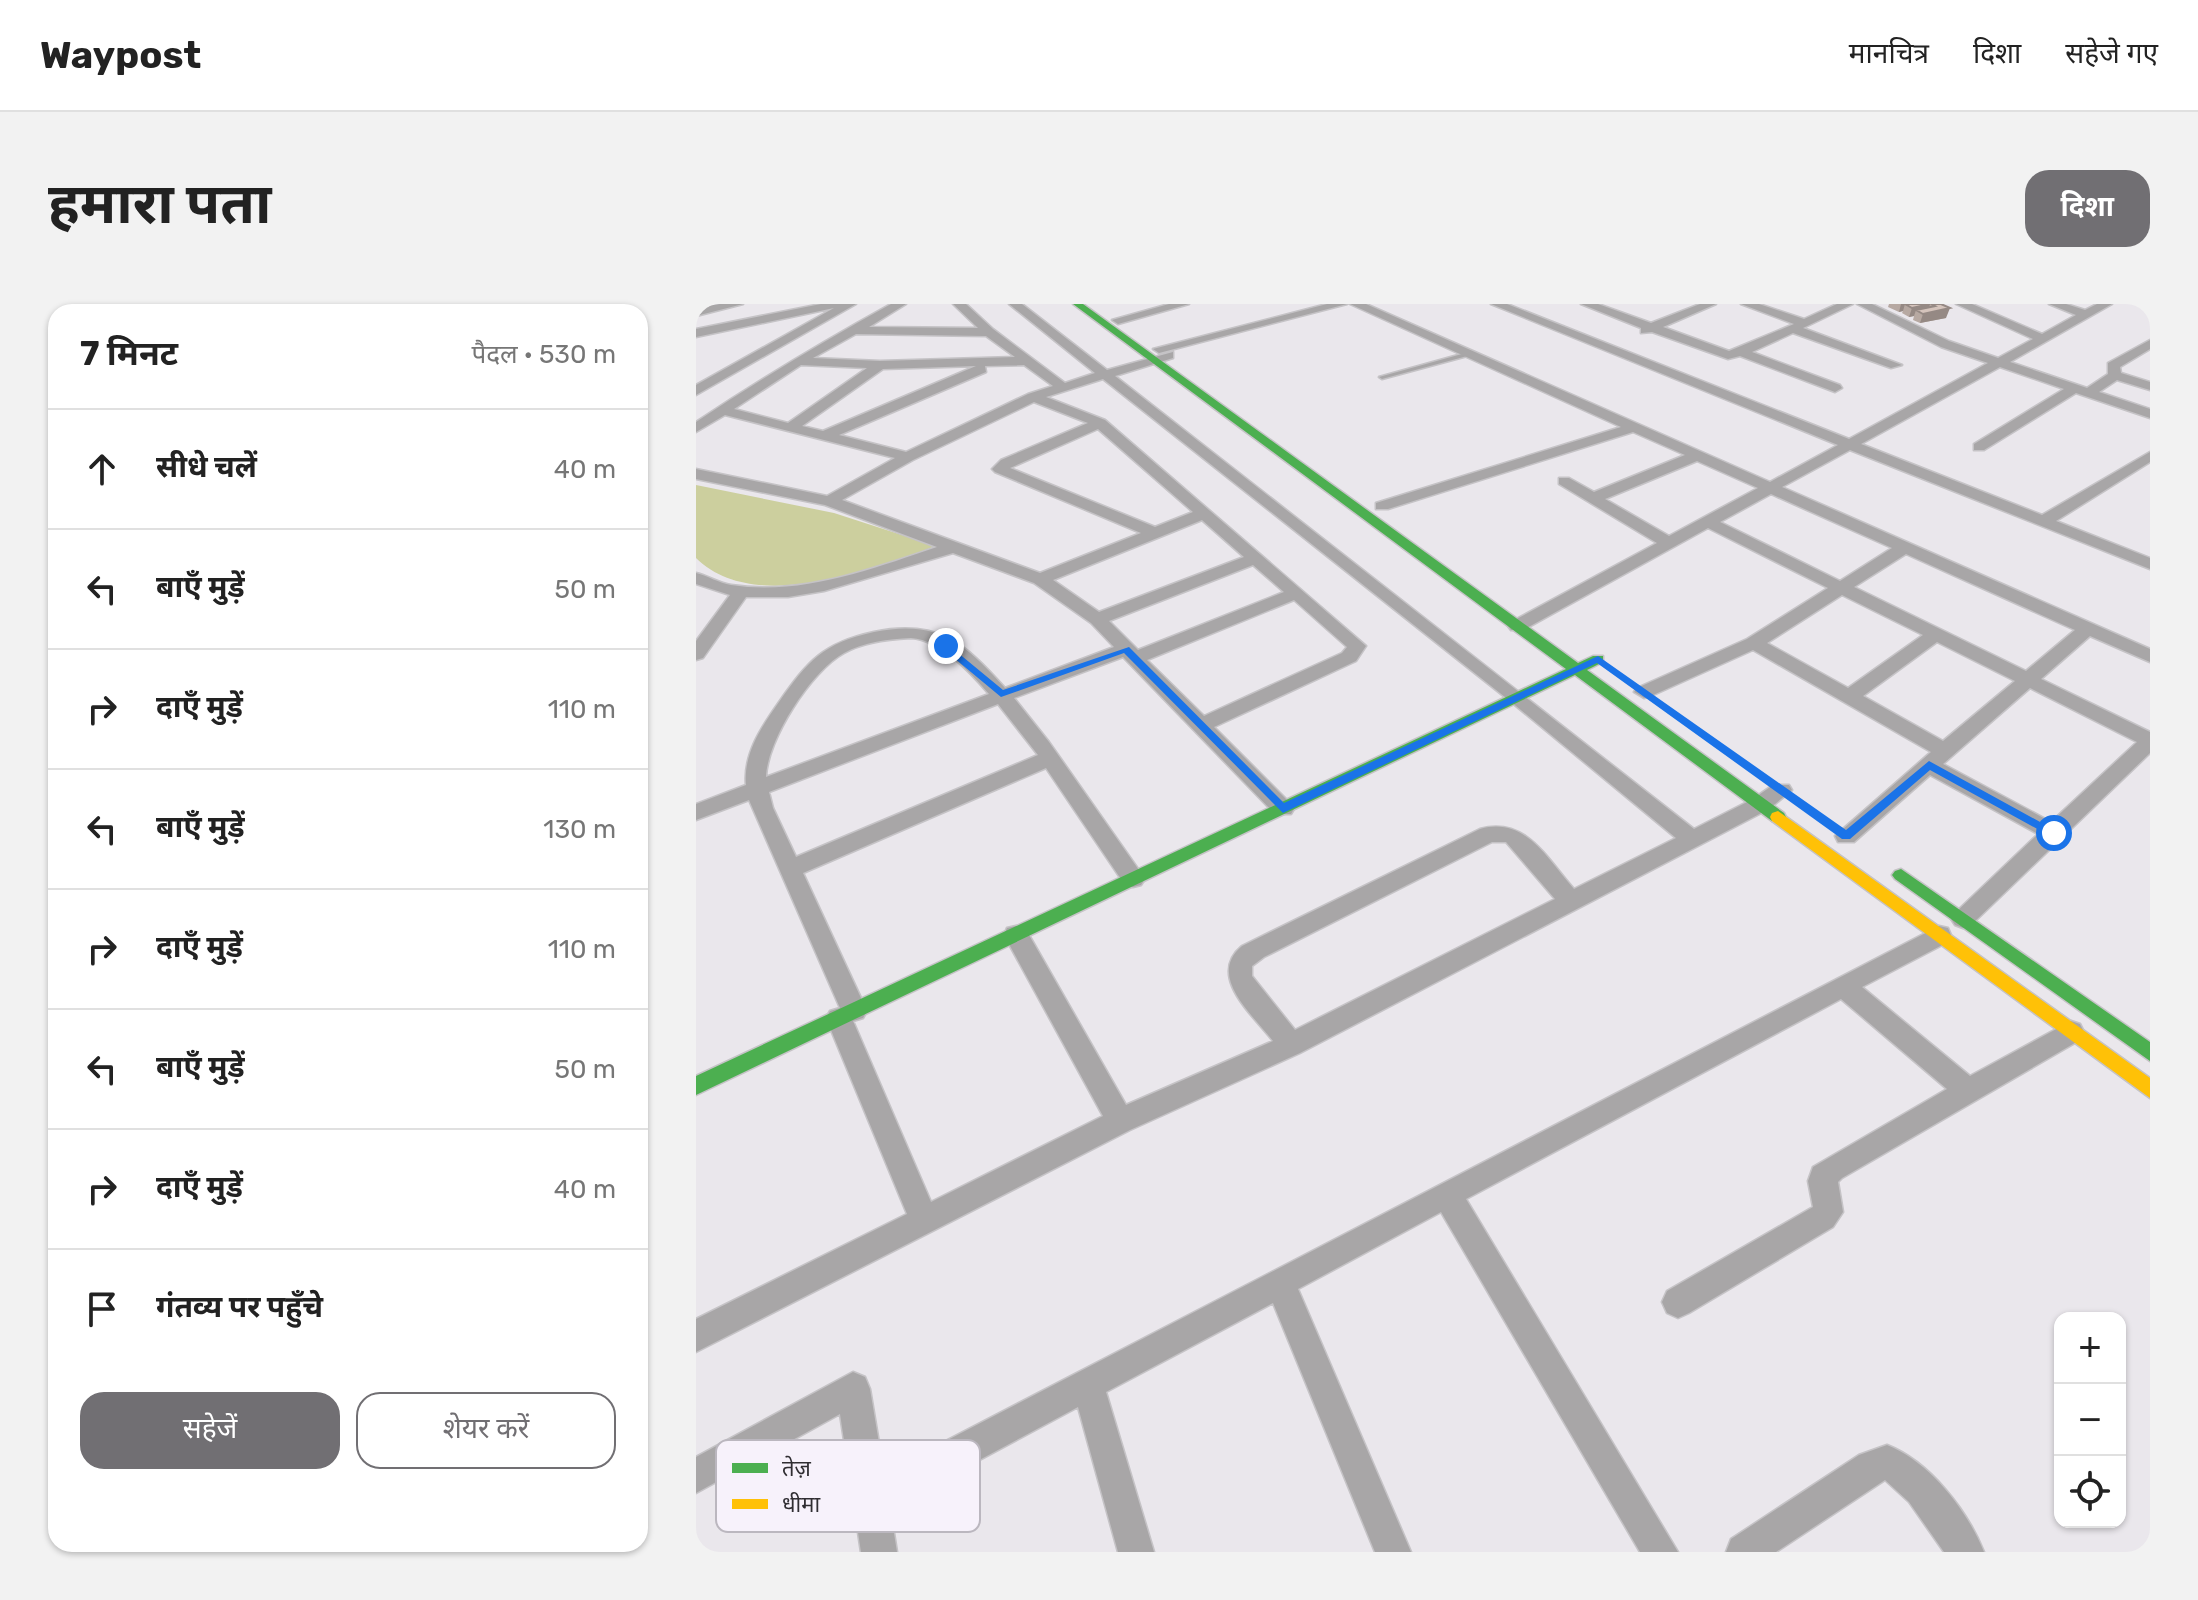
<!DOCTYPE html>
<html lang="hi">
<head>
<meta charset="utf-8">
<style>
  body { margin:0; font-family:Rubik,"Noto Sans Devanagari",sans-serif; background:#f2f2f2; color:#222 }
  .controls { position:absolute; right:24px; bottom:24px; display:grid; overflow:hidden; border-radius:16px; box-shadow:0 2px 6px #0004 }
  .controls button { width:72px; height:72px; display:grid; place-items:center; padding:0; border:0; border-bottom:2px solid #e0e0e0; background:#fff; color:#222; font:40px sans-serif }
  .stop { position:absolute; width:24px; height:24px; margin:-18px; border:6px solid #1a73e8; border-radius:50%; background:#fff }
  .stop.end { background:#1a73e8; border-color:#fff; box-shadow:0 2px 8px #0008 }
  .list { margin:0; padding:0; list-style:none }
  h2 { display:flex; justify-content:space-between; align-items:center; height:104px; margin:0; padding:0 32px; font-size:34px }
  h2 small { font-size:26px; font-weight:400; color:#767676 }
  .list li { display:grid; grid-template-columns:52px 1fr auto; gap:24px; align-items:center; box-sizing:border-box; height:120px; padding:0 32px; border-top:2px solid #e0e0e0 }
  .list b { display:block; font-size:30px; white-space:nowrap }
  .list em { font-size:26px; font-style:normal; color:#767676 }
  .actions { display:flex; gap:16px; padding:24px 32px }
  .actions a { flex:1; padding:18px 0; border:2px solid #716f73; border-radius:24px; text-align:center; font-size:28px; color:#716f73 }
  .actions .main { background:#716f73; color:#fff }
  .icon { flex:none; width:44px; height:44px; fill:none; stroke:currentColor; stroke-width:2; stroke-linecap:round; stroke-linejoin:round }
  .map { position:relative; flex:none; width:1454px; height:1248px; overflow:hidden; border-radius:24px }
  header { display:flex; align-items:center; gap:48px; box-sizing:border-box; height:112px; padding:0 40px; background:#fff; border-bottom:2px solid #e0e0e0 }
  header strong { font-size:38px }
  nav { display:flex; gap:44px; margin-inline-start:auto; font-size:28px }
  .intro { display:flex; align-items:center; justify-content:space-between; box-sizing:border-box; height:192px; padding:0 48px }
  h1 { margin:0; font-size:56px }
  .button { padding:20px 36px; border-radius:24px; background:#716f73; color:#fff; font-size:28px; font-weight:700 }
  main { display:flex; gap:48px; padding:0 48px }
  aside { flex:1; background:#fff; border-radius:24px; box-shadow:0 2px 6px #0004 }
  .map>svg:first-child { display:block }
  .green { fill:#cccf9e }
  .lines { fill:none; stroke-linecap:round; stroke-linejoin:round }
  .lane-casing { stroke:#c5c3c6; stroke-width:3 }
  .street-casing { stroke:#c5c3c6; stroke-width:3 }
  .fast-casing { stroke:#c5c3c6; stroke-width:3 }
  .slow-casing { stroke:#c5c3c6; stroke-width:3 }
  .lane { fill:#a8a6a7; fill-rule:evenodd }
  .street { fill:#a8a6a7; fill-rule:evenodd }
  .fast { fill:#4caf50; fill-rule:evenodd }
  .slow { fill:#ffc107; fill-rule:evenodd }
  .wall { fill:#b7a9a2 }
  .shaded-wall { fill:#958984 }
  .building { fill:#d5c4bc; stroke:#958984; stroke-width:2 }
  .route { fill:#1a73e8 }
  .key { fill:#f7f2fb; stroke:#bbb7bf; stroke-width:2 }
  .key-label { font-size:22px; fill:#302e32 }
</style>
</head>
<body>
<header>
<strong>Waypost</strong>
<nav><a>मानचित्र</a><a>दिशा</a><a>सहेजे गए</a></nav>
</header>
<div class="intro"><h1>हमारा पता</h1><a class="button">दिशा</a></div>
<main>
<aside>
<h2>7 मिनट<small>पैदल · 530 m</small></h2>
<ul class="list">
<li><svg class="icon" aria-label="ahead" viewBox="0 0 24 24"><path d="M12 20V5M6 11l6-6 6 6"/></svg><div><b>सीधे चलें</b></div><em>40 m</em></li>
<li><svg class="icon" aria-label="left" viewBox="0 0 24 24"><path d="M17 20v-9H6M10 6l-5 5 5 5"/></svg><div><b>बाएँ मुड़ें</b></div><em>50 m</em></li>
<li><svg class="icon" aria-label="right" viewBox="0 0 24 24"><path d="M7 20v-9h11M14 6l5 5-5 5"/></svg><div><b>दाएँ मुड़ें</b></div><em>110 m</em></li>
<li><svg class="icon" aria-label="left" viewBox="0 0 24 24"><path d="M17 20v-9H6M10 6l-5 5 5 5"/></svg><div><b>बाएँ मुड़ें</b></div><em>130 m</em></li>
<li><svg class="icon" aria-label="right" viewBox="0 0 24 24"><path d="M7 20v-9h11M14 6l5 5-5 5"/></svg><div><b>दाएँ मुड़ें</b></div><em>110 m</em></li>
<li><svg class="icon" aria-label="left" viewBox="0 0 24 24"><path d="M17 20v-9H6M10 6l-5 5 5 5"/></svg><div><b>बाएँ मुड़ें</b></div><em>50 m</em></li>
<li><svg class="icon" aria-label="right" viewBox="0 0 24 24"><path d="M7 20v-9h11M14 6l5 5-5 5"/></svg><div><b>दाएँ मुड़ें</b></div><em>40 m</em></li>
<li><svg class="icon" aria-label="arrive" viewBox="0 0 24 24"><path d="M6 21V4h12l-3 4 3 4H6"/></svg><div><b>गंतव्य पर पहुँचे</b></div></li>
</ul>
<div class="actions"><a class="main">सहेजें</a><a>शेयर करें</a></div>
</aside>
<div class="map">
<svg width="1454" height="1248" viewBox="0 0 1454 1248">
  <rect width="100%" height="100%" fill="#eae7ec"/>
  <!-- green -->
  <path class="green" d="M0,181L138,209L240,242C174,266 58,311 0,254Z"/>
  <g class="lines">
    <defs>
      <path id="lane" d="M773,48L776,50L775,51L686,75L683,73Z"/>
      <path id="street" d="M23,0H47L0,12V4Z
        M125,0H160L0,91V81L138,4L0,33V25Z
        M195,0H210L173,23L282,24L257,0H270L297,25L369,79L399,69L313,0H326L411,66L477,48V54L419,72L998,525L1057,495L1077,481H1093L1096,486L1073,505L604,749L434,826L0,1048V1015L211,910L130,714L134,707L144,704L53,496L0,516V500L50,481C47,450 66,422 83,398C112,357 127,339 178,328C241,315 268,338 309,384L418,343L395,319L338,279L257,249L128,287L92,293H50L7,354L0,356V337L34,291L0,280V269C12,272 23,279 35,281C105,292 176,265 241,243L129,201L0,175V165L131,192L199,154L29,111L0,128V118C63,76 128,37 195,0ZM160,30L290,32L319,53L184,57L117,54ZM105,61L171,64L92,119L38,105ZM328,61L357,82L332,90L210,148L143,131L290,68L289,62ZM280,62L127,127L106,122L187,65ZM407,75L814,397L980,534L878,585C851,555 830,512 784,525L546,642C510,672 557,711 577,737L430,801L329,624L320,622L311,624L308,631L407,812L235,898L157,717L167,714L171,707L107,569L350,464L429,581L437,583L445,581L449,575L445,569L353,438L318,394L427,353L579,510H595L598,505L595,500L518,423L660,357L670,342L409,116L350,93ZM338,98L392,119L305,156L296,165L299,168L445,229L344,269L146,196L217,156ZM402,125L497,208L459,223L314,164ZM506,216L548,253L403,308L357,276ZM557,261L588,288L442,346L413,317ZM598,296L651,343L646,349L508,412L451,356ZM215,334C245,336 274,368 293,390L70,473C71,436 115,367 148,349C167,338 193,335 215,334ZM302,400L342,451L100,553L77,504L73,488ZM796,538H810L859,595L599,726L556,672V662L568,653Z
        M473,0H493L422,20L416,16Z
        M631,0H651L463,49L457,45Z
        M654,0H670L1074,178L1142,141L795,0H811L1153,135L1292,59L1245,43L1161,0H1176L1253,37L1302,54L1337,35L1260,0H1276L1346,30L1380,11L1353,0H1370L1389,6L1401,0H1416L1314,58L1391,84L1412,70V59L1454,36V45L1424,63L1425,69L1454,78V86L1421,76L1403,88L1454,105V114L1380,89L1288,146H1278V140L1368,85L1304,63L1165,140L1346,211L1454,148V158L1360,217L1454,254V265L1154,146L1086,183L1454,345V358L1394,332L1345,375L1454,428V449L1275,621L1267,624L1259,621L1255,615L1259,609L1342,530L1234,471L1158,538H1142L1139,532L1235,448L1057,346L955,392L948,394L938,388L941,384L1051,335L1132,284L1012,224L827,326H815L812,322L815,318L961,239L863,180V174H873L898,188L989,151L937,128L692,205H680V199L925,123ZM1001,157L1062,184L973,232L909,195ZM1075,190L1196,244L1144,277L1024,218ZM1210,250L1379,326L1330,367L1158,283ZM1146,291L1227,331L1152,384L1071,339ZM1241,338L1319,377L1247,437L1167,392ZM1334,384L1441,438L1355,518L1247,460Z
        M885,0H902L955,19L1004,0H1020L967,23L1033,47L1098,20L1045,0H1063L1108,15L1141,0H1157L1107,24L1206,61L1195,64L1097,29L1056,48L1144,81L1146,84L1139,88L1044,52L1032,55L956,28L945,29V24Z
        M1243,622L1252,624L1255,631L1252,638L1166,683L1274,772L1375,717L1384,720L1388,728L1384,736L1146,874L1142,878L1147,908L1137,923L993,1009L982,1014L971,1009L966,998L971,987L1117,903L1112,877L1117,863L1251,785L1145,695L770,895L982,1248H944L745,908L602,985L715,1248H679L577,999L410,1088L458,1248H422L382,1103L194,1204L201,1248H165L144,1110L0,1189V1153L157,1068L169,1073L174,1085L188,1169Z
        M1191,1141C1234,1158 1271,1206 1288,1248H1248L1213,1198L1189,1176L1080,1248H1030L1035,1235L1163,1151Z"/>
      <path id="fast" d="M377,0H387L882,359L897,352H907V358L891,366L1088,509L1090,513L1088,517H1076L879,371L0,791V772L870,365Z
        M1205,565L1454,738V757L1199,575L1196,571L1199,567Z"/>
      <path id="slow" d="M1082,507L1454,774V794L1076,517L1074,513L1076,509Z"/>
    </defs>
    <!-- lane casing -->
    <use href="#lane" class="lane-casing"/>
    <!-- street casing -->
    <use href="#street" class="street-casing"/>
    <!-- fast casing -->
    <use href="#fast" class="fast-casing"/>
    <!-- slow casing -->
    <use href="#slow" class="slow-casing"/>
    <!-- lane -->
    <use href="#lane" class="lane"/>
    <!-- street -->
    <use href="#street" class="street"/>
    <!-- fast -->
    <use href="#fast" class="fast"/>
    <!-- slow -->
    <use href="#slow" class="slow"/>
  </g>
  <!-- wall -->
  <path class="wall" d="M1193,0H1245L1250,14L1224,19L1217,16L1218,12L1213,13L1206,9L1207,7L1203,8L1192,3Z"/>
  <!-- shaded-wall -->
  <path class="shaded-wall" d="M1205,0H1209L1207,7L1203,8Z
    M1234,0L1231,9L1254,4L1250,14L1224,19L1227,10L1220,6L1218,12L1213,13L1216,4Z"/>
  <!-- building -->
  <path class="building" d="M1209,0H1234L1216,4Z
    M1235,0H1245L1254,4L1227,10L1220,6L1239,2Z"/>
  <!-- route -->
  <path class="route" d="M250,339L307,386L433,343L588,499L902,352L1150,526L1233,457L1364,529L1354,532L1234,466L1154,535H1146L901,359L587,509L428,349L305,393L246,344L245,342Z"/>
  <!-- legend -->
  <rect x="20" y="1136" width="264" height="92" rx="12" class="key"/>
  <rect x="36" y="1159" width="36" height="10" fill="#4caf50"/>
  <rect x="36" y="1195" width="36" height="10" fill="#ffc107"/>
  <g class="key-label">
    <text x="86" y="1172">तेज़</text>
    <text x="86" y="1208">धीमा</text>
  </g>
</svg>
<div class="controls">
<button>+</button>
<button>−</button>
<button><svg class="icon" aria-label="locate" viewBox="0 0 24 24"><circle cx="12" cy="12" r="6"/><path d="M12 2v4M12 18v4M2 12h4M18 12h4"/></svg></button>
</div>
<div class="stop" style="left:1358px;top:529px"></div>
<div class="stop end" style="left:250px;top:342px"></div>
</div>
</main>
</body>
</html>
